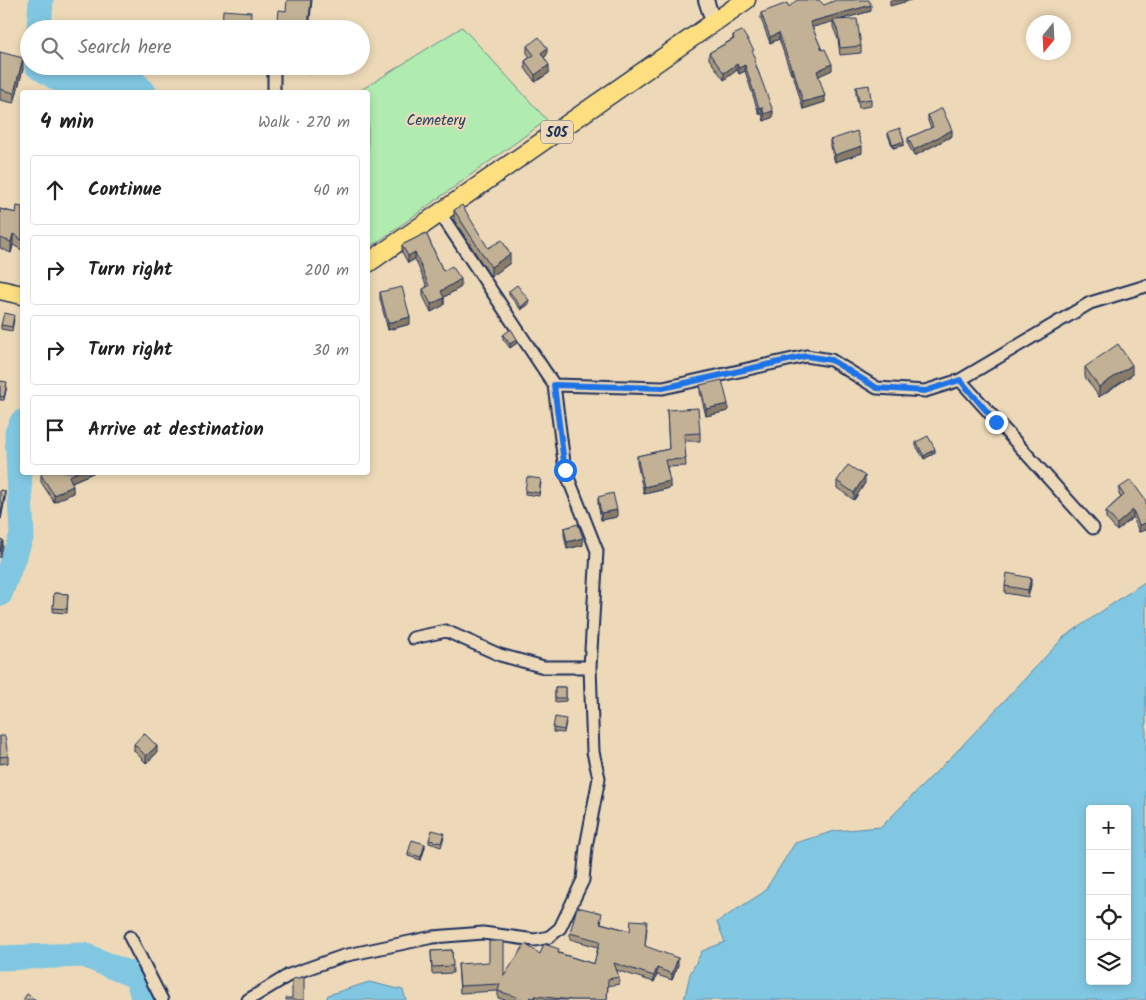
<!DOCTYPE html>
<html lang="en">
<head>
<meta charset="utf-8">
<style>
  body { margin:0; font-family:Kalam,sans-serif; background:#f2f2f2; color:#222 }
  .controls { position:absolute; right:15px; bottom:15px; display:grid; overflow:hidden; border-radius:5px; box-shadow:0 2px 8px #0003 }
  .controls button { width:45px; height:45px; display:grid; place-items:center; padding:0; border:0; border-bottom:1px solid #e0e0e0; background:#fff; color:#222; font:25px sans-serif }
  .compass { position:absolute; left:1026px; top:15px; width:45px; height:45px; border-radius:50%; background:#fff; box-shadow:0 2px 8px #0003; rotate:198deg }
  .stop { position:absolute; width:15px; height:15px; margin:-11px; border:4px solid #1a73e8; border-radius:50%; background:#fff }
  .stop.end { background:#1a73e8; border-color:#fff; box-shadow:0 1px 5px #0008 }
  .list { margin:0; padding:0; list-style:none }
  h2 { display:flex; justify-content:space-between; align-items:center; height:65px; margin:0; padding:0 20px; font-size:21px }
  h2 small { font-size:16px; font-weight:400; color:#767676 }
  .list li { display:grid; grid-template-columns:32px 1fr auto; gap:15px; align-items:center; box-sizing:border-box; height:70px; margin:0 10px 10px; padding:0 10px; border:1px solid #e0e0e0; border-radius:5px }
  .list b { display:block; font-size:19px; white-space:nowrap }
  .list em { font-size:16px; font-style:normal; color:#767676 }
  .icon { flex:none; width:28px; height:28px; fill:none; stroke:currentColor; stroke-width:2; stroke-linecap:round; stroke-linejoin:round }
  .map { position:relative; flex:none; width:1146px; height:1000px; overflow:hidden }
  .search { position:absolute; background:#fff; box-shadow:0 2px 8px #0003; left:20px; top:20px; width:350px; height:55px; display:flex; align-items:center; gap:12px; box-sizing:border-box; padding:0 18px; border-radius:28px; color:#767676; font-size:19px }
  .panel { position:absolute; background:#fff; box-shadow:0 2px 8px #0003; left:20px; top:90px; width:350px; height:385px; border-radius:5px }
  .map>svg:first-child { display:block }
  .green { fill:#b0ebb0; stroke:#668d87 }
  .water { fill:#81c7e2; stroke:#588aad; fill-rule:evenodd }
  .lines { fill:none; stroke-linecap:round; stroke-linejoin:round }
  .river { stroke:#81c7e2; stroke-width:25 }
  .minor-casing { stroke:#1b2f5e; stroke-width:15 }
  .tertiary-casing { stroke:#1b2f5e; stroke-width:18 }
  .primary-casing { stroke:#1b2f5e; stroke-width:21 }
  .minor { stroke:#edd9b7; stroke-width:11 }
  .tertiary { stroke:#edd9b7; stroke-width:14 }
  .primary { stroke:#fedf80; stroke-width:18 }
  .wall { fill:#a7987f; stroke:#1b2f5e }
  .shaded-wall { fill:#887c68; stroke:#1b2f5e }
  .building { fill:#c2b194; stroke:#1b2f5e }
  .route { stroke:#1a73e8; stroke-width:6 }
  .labels { text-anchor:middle; stroke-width:4.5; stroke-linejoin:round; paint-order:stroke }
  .shield { fill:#edd9b7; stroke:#5a6279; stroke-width:1 }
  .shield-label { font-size:14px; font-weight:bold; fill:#1b2f5e }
  .park-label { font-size:15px; fill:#2a4266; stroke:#edd9b7 }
</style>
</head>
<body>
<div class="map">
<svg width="1146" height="1000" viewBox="0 0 1146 1000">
  <rect width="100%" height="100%" fill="#edd9b7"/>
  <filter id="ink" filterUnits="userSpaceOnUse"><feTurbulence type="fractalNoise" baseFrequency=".02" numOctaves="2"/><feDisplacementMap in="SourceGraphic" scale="10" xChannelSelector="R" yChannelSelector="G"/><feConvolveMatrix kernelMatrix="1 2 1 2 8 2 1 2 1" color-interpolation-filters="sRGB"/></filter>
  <g filter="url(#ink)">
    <!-- green -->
    <path class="green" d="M462,27L547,120L368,249V92H358Z"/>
    <!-- water -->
    <path class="water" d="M1146,581V1000H684L690,974L702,951L725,942L717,922L764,892L795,843L835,831L881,827L959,749L1064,637ZM1090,809H1127V981H1090Z
      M369,982L403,990L406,1000H326L328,995Z"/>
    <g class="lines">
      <!-- river -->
      <path class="river" d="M39,29L41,0
        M37,66L69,86L132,80L144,92
        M0,594L22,535L17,433L22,422
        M0,958L84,955L137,977L144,1000"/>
      <defs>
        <path id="minor" d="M274,92V71L277,66
          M440,213L554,385L663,388L806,356L831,360L877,388L925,391L960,380L1090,303L1146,286
          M960,380L1093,528
          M413,638L446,631L500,655L544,667H590
          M130,937L162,1000
          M248,1000L289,975L343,956L433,937L483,933L535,940L549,937L560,928L583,880L586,847L599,778L593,752L590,667L597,551L565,470L554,385"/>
        <path id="tertiary" d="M706,0L713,21"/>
        <path id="primary" d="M368,263L746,0
          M0,290L22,295"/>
      </defs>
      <!-- minor casing -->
      <use href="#minor" class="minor-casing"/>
      <!-- tertiary casing -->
      <use href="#tertiary" class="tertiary-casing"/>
      <!-- primary casing -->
      <use href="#primary" class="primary-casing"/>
      <!-- minor -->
      <use href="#minor" class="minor"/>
      <!-- tertiary -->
      <use href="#tertiary" class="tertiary"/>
      <!-- primary -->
      <use href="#primary" class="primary"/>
    </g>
    <!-- wall -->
    <path class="wall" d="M824,5L871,11L837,20L861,46V53L840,55L838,39L833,27V21L812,27L822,50L832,70L818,76L825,102L803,109L793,74H791L779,39L770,43L761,19V13Z
      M733,35L754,55L756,65L773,117L764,121L762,114H759L745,71L739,74L737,70L724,80L709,59V53L733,39Z
      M527,46L547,55L544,58L549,73L535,82L525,68V61L530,57L527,53Z
      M0,52L23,69L14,103L0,100Z
      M290,66H312L311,74L290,72Z
      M856,87L871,99V106L859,108L856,94Z
      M928,115L952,136L914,156L908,144V138L931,128L928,121Z
      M888,132L904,145L893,148L888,135Z
      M830,140L862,153L835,162L830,147Z
      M22,207V250L13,245L11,253L0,248V209L16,213Z
      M454,210L488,248L510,263L491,277L454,220Z
      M426,233L443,271L461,287L444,297V305L431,312L423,296V289L427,287L415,259L408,263L402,252V245Z
      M509,291L529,304L521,310L509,295Z
      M380,292L410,324L388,330L380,299Z
      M14,319L12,331L1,329V325Z
      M503,335L517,343L510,348L503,339Z
      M1085,367L1132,375L1099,397L1085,377Z
      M0,381L7,386L4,400H0Z
      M700,385L728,411L706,416L700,392Z
      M667,410L700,433V441H684L686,466L667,467L670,488L644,494L637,463V456L669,449Z
      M916,442L935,453L924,459L916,446Z
      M95,472L72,482L73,493L54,502L41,482V475Z
      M837,481L865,483L854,500L837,488Z
      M541,483L539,496L525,494V491Z
      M1119,488L1146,501V530L1139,532L1133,517L1117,531L1106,518V511L1121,497L1119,495Z
      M0,490L5,498L1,519H0Z
      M598,497L617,517L601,520L598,504Z
      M564,528L583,545L567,549L564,535Z
      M1031,585L1028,597L1005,593V586Z
      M54,593L68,594L67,613L53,612Z
      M555,687H566V701L555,702Z
      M566,722L564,733L553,732V728Z
      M0,736L8,756V763L0,764Z
      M134,744L157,753L146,763L134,751Z
      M444,837L441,847L429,843V840Z
      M425,847L421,860L408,856V853Z
      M602,920L601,923L630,931L647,928L645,947L678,965L672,980L657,975L654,982L616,970L619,977V984L608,986L607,1000H505L498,998V991L460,993L458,964L504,976L540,954L559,953L594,964L598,947L570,939V933Z
      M452,950L453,973L432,974L431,951Z"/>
    <!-- shaded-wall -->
    <path class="shaded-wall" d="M311,0H312L309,29H308Z
      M890,0H912L890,6Z
      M871,5V11L810,28V22Z
      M779,33V39L770,43V37Z
      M547,48V55L541,60V53Z
      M23,58V69L14,103V93Z
      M737,64V70L724,80V73Z
      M832,64V70L817,77V71Z
      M549,65V73L535,82V75Z
      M745,65V71L739,74V68Z
      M791,68H793V74H791Z
      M825,96V102L803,109V102Z
      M762,107V114H759V108Z
      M773,111V117L764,121V114Z
      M952,130V136L914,156V150Z
      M904,141V145L893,148V145Z
      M862,146V153L835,162V155Z
      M13,234V245L11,253V242Z
      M415,252V259L408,263V256Z
      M510,254V263L491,277V267Z
      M461,279V287L441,299V291Z
      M444,298V305L431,312V304Z
      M529,300V304L521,310V307Z
      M410,317V324L388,330V323Z
      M517,339V343L510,348V344Z
      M1132,365V375L1099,397V387Z
      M728,404V411L706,416V409Z
      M935,449V453L924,459V456Z
      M78,472H95L69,483V476Z
      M865,476V483L854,500V493Z
      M670,481V488L644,494V487Z
      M73,486V493L54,502V495Z
      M5,491V498L1,519V512Z
      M617,510V517L601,520V513Z
      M1133,510V517L1117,531V524Z
      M1146,523V530L1139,532V525Z
      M583,538V545L567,549V542Z
      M3,540V547L0,558V551Z
      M1031,578V585L1028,597V590Z
      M157,746V753L146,763V756Z
      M425,844V847L421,860V857Z
      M678,958V965L672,980V974Z
      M657,968V975L654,982V976Z"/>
    <!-- building -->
    <path class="building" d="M287,0H311L308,26L316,27V29H277L279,10L286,11Z
      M797,0H819L824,5L836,0H869L871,5L810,22L822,50L825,49L832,64L817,71L825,96L803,102L793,68H791L779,33L770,37L761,13L787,3L789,7Z
      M223,10L251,12L250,29H222Z
      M857,19L861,46L840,48L838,32L833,20Z
      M742,31L754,50L752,51L756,58L754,60L773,111L764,114L762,107L759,108L745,65L739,68L737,64L724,73L709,53L734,39L733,35Z
      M539,37L547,48L541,53L549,65L535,75L525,61L534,55L527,46Z
      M0,52L23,58L14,93L0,89Z
      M869,85L871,99L859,101L856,87Z
      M942,108L952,130L914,150L908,138L933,127L928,115Z
      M900,128L904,141L893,145L888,132Z
      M857,131L862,146L835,155L830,140Z
      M462,205L488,248L502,240L510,254L491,267L454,210Z
      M17,206L22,207V240L13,234L11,242L0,238V209L16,213Z
      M426,233L443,271L452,266L461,279L441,291L444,298L431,304L423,289L429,286L415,252L408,256L402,245Z
      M517,285L529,300L521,307L509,291Z
      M402,287L410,317L388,323L380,292Z
      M4,313L14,315L12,327L1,325Z
      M511,329L517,339L510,344L503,335Z
      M1118,344L1132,365L1099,387L1085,367Z
      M722,380L728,404L706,409L700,385Z
      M0,381L7,382L4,397L0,396Z
      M698,408L700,433L684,434L686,459L665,460L670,481L644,487L637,456L669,449L667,410Z
      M928,436L935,449L924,456L916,442Z
      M848,465L865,476L854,493L837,481Z
      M46,472H78L69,476L73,486L54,495L41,475Z
      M527,477L541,479L539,493L525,491Z
      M1131,480L1146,501V523L1139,525L1133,510L1117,524L1106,511L1124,495L1119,488Z
      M0,490L5,491L1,512H0Z
      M613,493L617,510L601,513L598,497Z
      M578,524L583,538L567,542L564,528Z
      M0,539L3,540L0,551Z
      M1007,573L1031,578L1028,590L1005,586Z
      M54,593L68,594L67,609L53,608Z
      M555,687H566V698H555Z
      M555,717L566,719L564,730L553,728Z
      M144,733L157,746L146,756L134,744Z
      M0,736H5L8,756L0,757Z
      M432,830L444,833L441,843L429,840Z
      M412,840L425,844L421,857L408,853Z
      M577,907L602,913L600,923L630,931L631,920L647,921L645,946L678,958L672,974L657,968L654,976L614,963L619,977L608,979L607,1000H572L535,996L534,999L530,997L529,1000H516L517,997L498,991L500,984L460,986L458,964L489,962V941H504V976L525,944L540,954L544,944L559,949L558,953L594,964L600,941L570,933Z
      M452,950L453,966L432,967L431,951Z
      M304,977V1000H286V998H292V979Z
      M27,994L36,1000H23Z"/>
  </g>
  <g class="lines" filter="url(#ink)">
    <!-- route -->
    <path class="route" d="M565,470L554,385L663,388L806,356L831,360L877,388L925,391L960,380L996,422"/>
  </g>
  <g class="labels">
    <!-- shield labels -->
    <rect class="shield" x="541" y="120.5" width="32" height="23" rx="4"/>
    <g class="shield-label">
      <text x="557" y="137">505</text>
    </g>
    <!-- park labels -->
    <g class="park-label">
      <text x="436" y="125">Cemetery</text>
    </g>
  </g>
</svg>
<div class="controls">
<button>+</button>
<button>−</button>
<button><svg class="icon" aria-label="locate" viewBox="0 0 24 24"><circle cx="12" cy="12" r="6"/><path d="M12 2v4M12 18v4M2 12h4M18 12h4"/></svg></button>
<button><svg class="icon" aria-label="layers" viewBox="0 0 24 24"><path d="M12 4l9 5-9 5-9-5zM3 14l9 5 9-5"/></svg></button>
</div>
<svg class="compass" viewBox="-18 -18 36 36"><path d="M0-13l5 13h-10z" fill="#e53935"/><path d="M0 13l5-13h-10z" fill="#767676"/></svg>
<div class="stop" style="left:565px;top:470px"></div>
<div class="stop end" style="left:996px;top:422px"></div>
<div class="search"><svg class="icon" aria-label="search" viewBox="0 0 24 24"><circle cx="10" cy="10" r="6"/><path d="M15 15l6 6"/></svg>Search here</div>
<section class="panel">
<h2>4 min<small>Walk · 270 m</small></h2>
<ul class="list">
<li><svg class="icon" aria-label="ahead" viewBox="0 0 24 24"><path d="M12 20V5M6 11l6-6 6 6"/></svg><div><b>Continue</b></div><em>40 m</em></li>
<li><svg class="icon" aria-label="right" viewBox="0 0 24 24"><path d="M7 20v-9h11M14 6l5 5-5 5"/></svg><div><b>Turn right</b></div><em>200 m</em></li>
<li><svg class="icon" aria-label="right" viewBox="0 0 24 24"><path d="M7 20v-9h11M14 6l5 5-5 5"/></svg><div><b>Turn right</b></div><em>30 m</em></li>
<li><svg class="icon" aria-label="arrive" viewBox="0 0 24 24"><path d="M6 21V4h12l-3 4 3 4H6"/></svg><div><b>Arrive at destination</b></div></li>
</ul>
</section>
</div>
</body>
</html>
